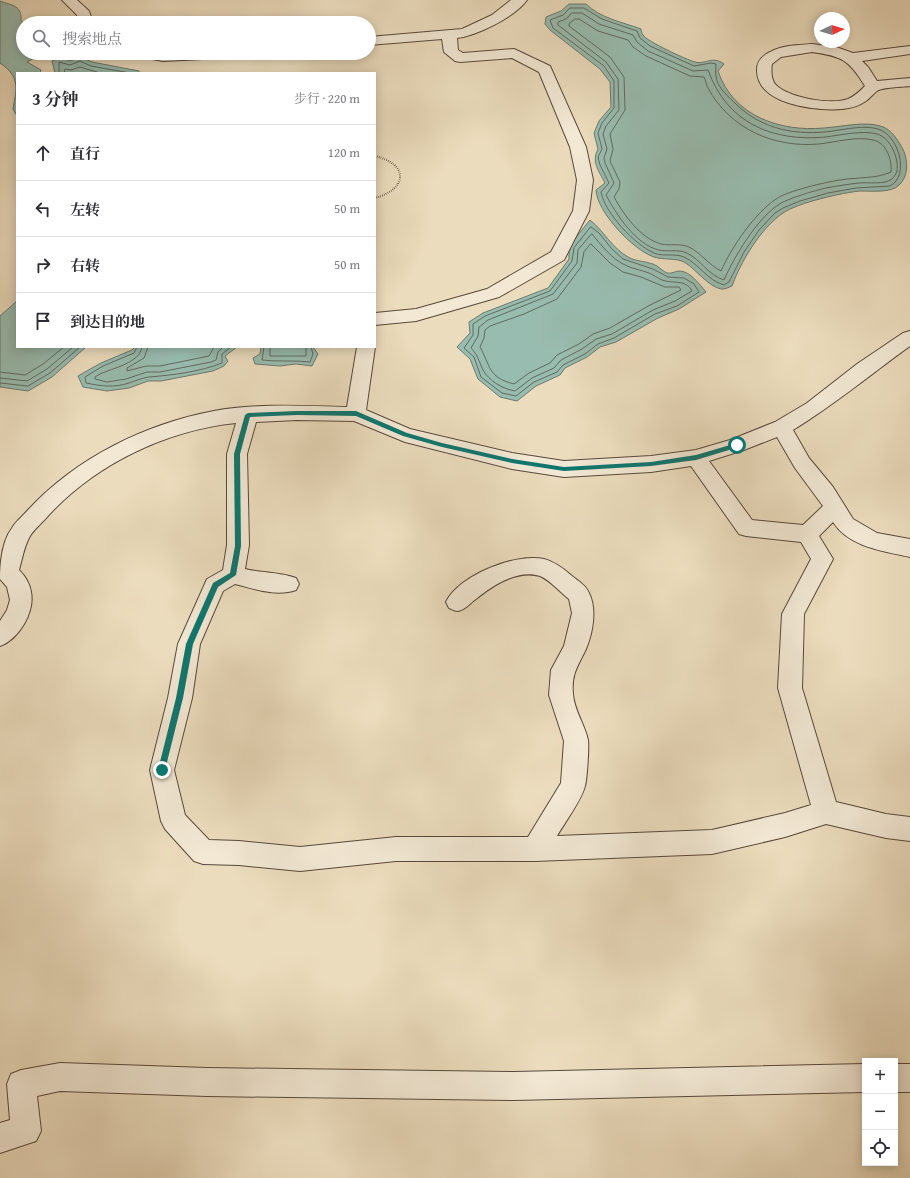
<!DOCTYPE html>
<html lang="zh">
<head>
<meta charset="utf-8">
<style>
  body { margin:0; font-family:"Gentium Book Plus","Noto Serif SC",serif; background:#f7f7f7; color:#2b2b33 }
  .controls { position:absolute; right:12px; bottom:12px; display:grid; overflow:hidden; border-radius:0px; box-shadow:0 2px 10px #0003 }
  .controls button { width:36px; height:36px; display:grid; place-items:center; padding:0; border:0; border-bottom:1px solid #e1e1e2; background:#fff; color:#2b2b33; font:20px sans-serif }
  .compass { position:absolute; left:814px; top:12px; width:36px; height:36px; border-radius:50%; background:#fff; box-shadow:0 2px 10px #0003; rotate:86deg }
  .stop { position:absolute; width:12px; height:12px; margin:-9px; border:3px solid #0f766e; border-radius:50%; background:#fff }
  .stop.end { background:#0f766e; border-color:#fff; box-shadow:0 1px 4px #0008 }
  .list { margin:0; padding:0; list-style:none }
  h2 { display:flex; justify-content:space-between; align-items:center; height:52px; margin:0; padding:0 16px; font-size:17px }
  h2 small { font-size:13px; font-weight:400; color:#7c7c81 }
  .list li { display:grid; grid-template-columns:26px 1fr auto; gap:12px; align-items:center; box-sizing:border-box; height:56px; padding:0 16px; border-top:1px solid #e1e1e2 }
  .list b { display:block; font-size:15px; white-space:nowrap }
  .list em { font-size:13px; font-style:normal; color:#7c7c81 }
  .icon { flex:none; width:22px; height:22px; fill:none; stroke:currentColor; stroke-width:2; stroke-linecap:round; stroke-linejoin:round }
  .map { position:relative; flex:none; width:910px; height:1178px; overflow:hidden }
  .search { position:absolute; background:#fff; box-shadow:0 2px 10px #0003; left:16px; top:16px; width:360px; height:44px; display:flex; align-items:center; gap:10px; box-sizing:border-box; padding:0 14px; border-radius:22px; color:#7c7c81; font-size:15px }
  .panel { position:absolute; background:#fff; box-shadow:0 2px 10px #0003; left:16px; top:72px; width:360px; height:276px; border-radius:0px }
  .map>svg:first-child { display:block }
  .water { fill:#98bcaf; stroke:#6b7a6f }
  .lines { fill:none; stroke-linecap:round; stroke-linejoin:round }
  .shore { stroke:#606a60; stroke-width:1 }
  .street-casing { stroke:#58493b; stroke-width:2 }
  .path { stroke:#271810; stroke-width:2; stroke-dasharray:0.5 1.5; stroke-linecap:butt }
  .street { fill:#f2e8d4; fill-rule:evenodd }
  .route { fill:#0f766e }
</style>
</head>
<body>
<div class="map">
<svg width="910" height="1178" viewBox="0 0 910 1178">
  <rect width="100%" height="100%" fill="#ebdcbd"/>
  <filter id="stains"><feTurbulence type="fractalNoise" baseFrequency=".005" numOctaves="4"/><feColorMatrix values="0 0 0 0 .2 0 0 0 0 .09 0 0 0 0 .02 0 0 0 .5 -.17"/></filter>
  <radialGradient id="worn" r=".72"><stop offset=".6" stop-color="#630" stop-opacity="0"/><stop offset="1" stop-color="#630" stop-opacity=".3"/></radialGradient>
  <!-- water -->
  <path class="water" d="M0,1C13,6 22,5 21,21L24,23H23V53H53L47,55L42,54L27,62L41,70L40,73H17V116L13,109C17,87 20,77 0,63Z
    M569,4H586C600,18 622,22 641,29C641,31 642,33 643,35C646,41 687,60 695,62C706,65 712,55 724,64L718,71C733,116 780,132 824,128C839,127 866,121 880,126C889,128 895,136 900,144C908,156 910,175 899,185C892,193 872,191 861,191C844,192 797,203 783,213C761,228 741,261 732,286C729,287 726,289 723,289C710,289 695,268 684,262C677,258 663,260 654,257C633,250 597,212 596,190L605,183C599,171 591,162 598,149L594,133L599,121L611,107L610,82L600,69L550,30L545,24L546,17L561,11Z
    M61,57L69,61L80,57L92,62L139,71V73H55L52,61Z
    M590,220C604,231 612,248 628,257C636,262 649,261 657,266C661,269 663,271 667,273C672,274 675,271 680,271C691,272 699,284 706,292L679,309L658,318L616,342L600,347L587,357L565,368L560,375L536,386L517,401L500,397L478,379L470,359L457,347L470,333L469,322L483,313L548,288L569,259V246Z
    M17,301V347H86L52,377L28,391L0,387V316Z
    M135,347H237L225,356L228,361L224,366L213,371L161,381H148L129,388L107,391L83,387L78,376L101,363L132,350Z
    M261,347H313L318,354L312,366L296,364L280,366L255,364L253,358L260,354Z"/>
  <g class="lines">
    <!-- shore -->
    <path class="shore" d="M570,8H584L602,19L637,31L640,38L650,46L694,66L711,63L716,64C716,68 715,72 716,76C717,88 729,97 737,105C763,130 798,136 833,131C847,129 864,125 878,129C899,135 910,176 890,186L856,188L828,193L800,201L783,208L775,213L759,230L744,252L729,282L724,285C707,280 699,264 684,257C675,253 663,257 654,253C634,244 605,213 601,192L609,183L600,165L598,157L602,149L598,133L602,123L614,108V81L604,66L553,28L550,20L563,15Z
      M572,13H582L599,24L633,35L637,42L648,51L693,71L708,70C727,123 772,142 826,137C840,135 864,130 877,134C891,138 899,159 897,171C896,174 894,177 892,179C884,185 869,182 859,183C849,184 837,186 826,188C816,190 786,199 778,205C757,219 734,257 724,280C708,275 701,260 687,253C678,249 668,252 659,250C636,245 616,214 606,195L614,183L605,163L604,158L607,149L603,134L606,126L619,110L618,79L606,62L558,25V22L566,19Z
      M575,19H579L598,31L628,40L633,47L646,56L690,76L704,77C706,81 706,85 708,88C730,129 774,148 819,144C836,142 857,136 873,140C887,143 892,160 891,172C876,179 857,177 840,180C826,182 787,191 776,199C755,213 731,248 721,271C709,265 701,253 689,247C680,243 670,246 661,244C640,238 624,215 614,197L619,189L620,182L610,161L613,149L610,134L625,110L624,77L610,57L569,26V24Z
      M59,73V62L70,65L80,61L91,66L130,73
      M64,73L65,69L71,70L80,67L100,73
      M591,227L599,233L612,249L623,259L653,269L668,277L684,278L694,284L699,292L677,306L655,314L614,338L598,344L585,354L563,365L557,372L534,382L516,396L502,393L481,377L474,357L464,348L473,335V324L485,316L550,291L572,261L574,248Z
      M592,234C601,245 612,259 625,265C633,269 641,270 649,273C654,275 657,278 662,280C673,284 686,279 692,291L675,301L653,310L612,334L596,339L582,349L561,360L554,368L532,378L515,391C503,389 489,381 483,370C479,362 478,355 471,348L478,336L479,327L488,320L553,294L577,263L578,250Z
      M591,244L610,263L623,272L641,277L665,287H679L681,290L650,305L610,328L593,334L579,344L557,355L550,363L529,373L514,384C487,377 491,366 480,347L484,338L485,330L490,326L524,314L557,299L581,267L584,252Z
      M137,347L134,353L103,366L85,377L86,383C101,386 114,388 129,383C135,381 142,378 149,377C173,375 199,372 222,363V354L231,347
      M142,347C140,363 113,368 100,374L95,377V379L107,382L126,379L147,372H160L211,362L216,360L218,352L223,347
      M148,347L144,358L127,368V371L146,366H160L209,356L214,347
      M264,347L262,360C278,362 294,360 310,362L313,354L311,347
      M270,347V356H306V347
      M0,372L25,375L43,364L64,347
      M0,378L27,381L47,369L73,347
      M0,383L28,386L50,373L80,347"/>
    <defs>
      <path id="street" d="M62,0H77L89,11L93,23H79L77,15Z
        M511,0H527C515,17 476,36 457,38L458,50L463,53L514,49L550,66L586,147L593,180L589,211L564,260L499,297L416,321L375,325V313L416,309L487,289L551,252L573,211L577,180L570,147L539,72L512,58L460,62L455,61L444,52L442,39L369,45V37L462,29L492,15Z
        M812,44L836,47L853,53L910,46V54L862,61L868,67L877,81L910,78V86C903,87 882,87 877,91C873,94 870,98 866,101C853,110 836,110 821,109C799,107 757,100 757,70C757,61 762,56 770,52C782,45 799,45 812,44ZM812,52C842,56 849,60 865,86C860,91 855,96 848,99C831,105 789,98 776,85C771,80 771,70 772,64L781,57Z
        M135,53H250L248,56L243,57L163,61L137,56Z
        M910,331V346C871,374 834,405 793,430L809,458L833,487L853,519L877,533L910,539V557C883,551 849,547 833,522L819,536L833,559L804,614L802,688L836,802L886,814L910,817V841L886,838L826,824L785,837L712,854L535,861H396L300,871L239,865L203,864L194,861L165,829L161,821L150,770L168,698L178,644L207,579L223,570L227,545V454L236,423C166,430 94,465 47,517C41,524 32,531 29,538C24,547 22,560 19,570C25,576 30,584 31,592C35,612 19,639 0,646V621L7,610L10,600L7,587L0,579C0,564 2,541 12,528C16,521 23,516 28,510C76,458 145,424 214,411C256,403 305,406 347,407L357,347H375L366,410L410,429L512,453L564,461L651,456L696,450L730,440L775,422L807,403L857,364L903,333ZM297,420L354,421L405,442L512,469L564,477L651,472L691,466L739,534L746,536L801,542L811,559L782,614L778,688L811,805L785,813L712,830L557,836C565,822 581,801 585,786C587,779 589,747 588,740C585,725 574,710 573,694C571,674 578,666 586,649C593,632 597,609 589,593C586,585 578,581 572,576C564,569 555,562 544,559C515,553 459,575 446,602L449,608C452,609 455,611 458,611C465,610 470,603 476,599C492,586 517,569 540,576C550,580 560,592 569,599L572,613L564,646L551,670L549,695L564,741L561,783L528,837H396L300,847L239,841L209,840L185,815L174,770L192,698L200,644L223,591L235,584C254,589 277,597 296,590L299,584L296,578C279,572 262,573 245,569L249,545L247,454L256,422ZM777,437L795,468L823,506L803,525L752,520L709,461L744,450Z
        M60,1063L207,1068L514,1072L865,1064V1092L514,1100L207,1096L60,1091L37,1096L41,1131L36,1141L0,1153V1123L10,1120L7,1084L11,1074L21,1070Z
        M895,1064H910V1092H895Z"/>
    </defs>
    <!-- street casing -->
    <use href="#street" class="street-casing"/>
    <!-- path -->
    <path class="path" d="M375,112V120
      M375,156C409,164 408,189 375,198"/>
    <!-- street -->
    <use href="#street" class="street"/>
  </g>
  <!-- route -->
  <path class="route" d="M297,411H356L407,433L442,443L512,459L564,467L651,462L696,455L737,443L740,445L739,447L696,460L651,466L564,471L512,463L442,447L403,436L356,416L297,415L250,417L240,454L241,546L236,575L218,587L193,644L183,698L165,770L162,773L158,770L176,698L186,644L213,583L230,573L235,546L234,454L245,415L248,413Z"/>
  <rect width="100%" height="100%" filter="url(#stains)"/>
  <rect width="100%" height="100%" fill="url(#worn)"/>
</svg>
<div class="controls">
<button>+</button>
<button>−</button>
<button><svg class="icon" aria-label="locate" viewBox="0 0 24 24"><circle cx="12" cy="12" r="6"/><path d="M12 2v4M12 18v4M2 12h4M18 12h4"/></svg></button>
</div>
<svg class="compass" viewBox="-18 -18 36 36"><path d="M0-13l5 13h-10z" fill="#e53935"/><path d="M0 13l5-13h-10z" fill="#7c7c81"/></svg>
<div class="stop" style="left:737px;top:445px"></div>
<div class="stop end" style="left:162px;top:770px"></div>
<div class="search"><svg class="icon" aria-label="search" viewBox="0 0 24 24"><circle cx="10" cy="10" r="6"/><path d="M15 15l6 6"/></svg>搜索地点</div>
<section class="panel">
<h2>3 分钟<small>步行 · 220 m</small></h2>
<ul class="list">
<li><svg class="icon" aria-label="ahead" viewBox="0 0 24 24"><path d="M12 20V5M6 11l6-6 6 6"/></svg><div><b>直行</b></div><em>120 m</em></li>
<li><svg class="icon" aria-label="left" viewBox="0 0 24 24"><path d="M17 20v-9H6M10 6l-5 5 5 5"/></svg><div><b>左转</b></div><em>50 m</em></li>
<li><svg class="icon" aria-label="right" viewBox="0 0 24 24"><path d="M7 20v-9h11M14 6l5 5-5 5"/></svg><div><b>右转</b></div><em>50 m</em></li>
<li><svg class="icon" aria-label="arrive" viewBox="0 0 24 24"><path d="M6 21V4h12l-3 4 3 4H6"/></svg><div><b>到达目的地</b></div></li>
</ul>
</section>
</div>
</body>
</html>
